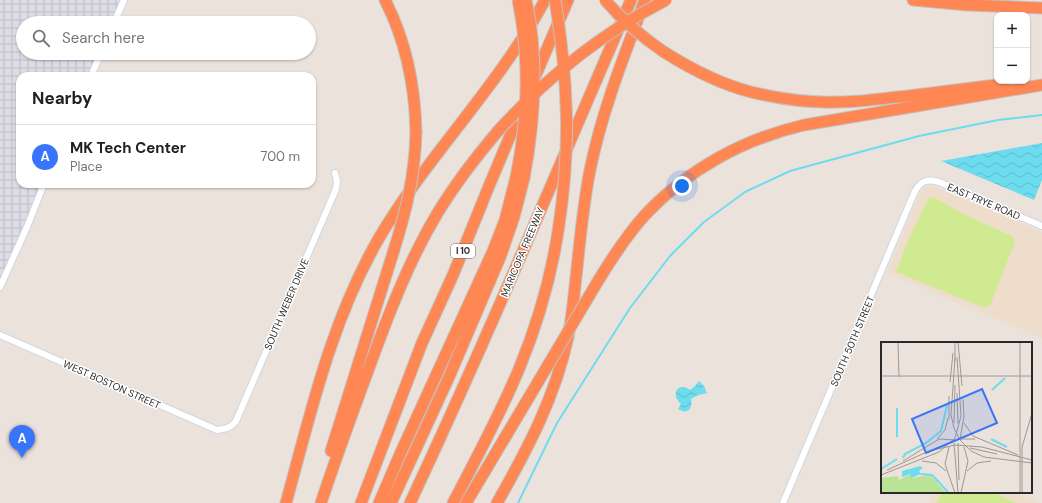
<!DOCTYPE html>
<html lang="en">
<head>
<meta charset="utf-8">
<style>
  body { margin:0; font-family:"DM Sans",sans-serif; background:#f6f6f6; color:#202124 }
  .controls { position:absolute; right:12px; top:12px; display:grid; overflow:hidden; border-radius:8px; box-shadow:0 1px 3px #0004 }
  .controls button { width:36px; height:36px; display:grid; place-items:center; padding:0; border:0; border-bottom:1px solid #e0e0e0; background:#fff; color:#202124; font:20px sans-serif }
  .you { position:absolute; left:682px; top:186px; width:14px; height:14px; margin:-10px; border:3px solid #fff; border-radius:50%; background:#1a73e8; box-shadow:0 0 0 6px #1a73e833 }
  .badge { display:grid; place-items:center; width:26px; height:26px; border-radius:50%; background:#3975fa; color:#fff; font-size:13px; font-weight:700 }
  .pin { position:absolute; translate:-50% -33px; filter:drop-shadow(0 1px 2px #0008) }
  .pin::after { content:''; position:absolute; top:21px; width:14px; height:12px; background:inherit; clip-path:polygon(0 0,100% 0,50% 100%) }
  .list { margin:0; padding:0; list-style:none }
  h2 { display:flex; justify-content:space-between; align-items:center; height:52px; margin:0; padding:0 16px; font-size:17px }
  h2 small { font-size:13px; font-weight:400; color:#757577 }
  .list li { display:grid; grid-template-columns:26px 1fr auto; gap:12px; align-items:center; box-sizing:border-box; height:64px; padding:0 16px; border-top:1px solid #e0e0e0 }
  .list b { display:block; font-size:15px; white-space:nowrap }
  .list p { margin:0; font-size:13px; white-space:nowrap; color:#757577 }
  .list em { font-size:13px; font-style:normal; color:#757577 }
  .icon { flex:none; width:22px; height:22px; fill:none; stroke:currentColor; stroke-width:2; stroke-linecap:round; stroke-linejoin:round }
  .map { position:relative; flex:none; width:1042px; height:503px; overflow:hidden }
  .search { position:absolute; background:#fff; box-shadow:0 1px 3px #0004; left:16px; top:16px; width:300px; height:44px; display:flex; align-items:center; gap:10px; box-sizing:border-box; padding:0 14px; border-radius:22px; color:#757577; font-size:15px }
  .panel { position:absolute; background:#fff; box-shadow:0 1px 3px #0004; left:16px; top:72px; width:300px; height:116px; border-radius:12px }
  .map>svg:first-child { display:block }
  .industrial { fill:url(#industrial-grid) }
  .education { fill:#edddca }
  .pitch { fill:#d0ea92 }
  .water { fill:url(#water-waves) }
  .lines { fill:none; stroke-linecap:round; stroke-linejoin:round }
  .stream { stroke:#6ddcef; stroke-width:2 }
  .minor-casing { stroke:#d0d6e2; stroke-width:8 }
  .motorway-casing { stroke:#c3c3c3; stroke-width:13 }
  .minor { stroke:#fff; stroke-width:6 }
  .motorway { stroke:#fe8753; stroke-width:11 }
  .motorway-bridge-casing { stroke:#c3c3c3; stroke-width:13; stroke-linecap:butt }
  .motorway-bridge { stroke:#fe8753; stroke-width:11 }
  .labels { text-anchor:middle; stroke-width:3; stroke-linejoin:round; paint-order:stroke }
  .shield { fill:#fff; stroke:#696969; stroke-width:1 }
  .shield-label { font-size:9px; font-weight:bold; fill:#292929 }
  .street-label { font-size:10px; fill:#292929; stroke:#fff }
  .inset-river { fill:none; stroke:#6ddcef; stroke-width:2 }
  .inset-road { fill:none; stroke:#9d9894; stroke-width:1 }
  .view { fill:#3975fa; fill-opacity:0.15; stroke:#3975fa; stroke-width:2 }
  .inset-edge { fill:none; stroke:#292929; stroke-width:2 }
</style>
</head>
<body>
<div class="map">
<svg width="1042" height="503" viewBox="0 0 1042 503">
  <defs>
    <pattern id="industrial-grid" width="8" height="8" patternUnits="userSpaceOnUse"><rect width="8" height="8" fill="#dddbe4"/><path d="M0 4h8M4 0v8" fill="none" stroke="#bebcc4"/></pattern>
    <pattern id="water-waves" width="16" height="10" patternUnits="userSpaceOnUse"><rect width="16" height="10" fill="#6ddcef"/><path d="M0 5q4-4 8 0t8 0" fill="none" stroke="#5ebdcd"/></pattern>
  </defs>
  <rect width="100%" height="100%" fill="#ebe2db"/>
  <!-- industrial -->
  <path class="industrial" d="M0,0H124L114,23H23V53H101L91,76H20V184H44L0,287Z"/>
  <!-- education -->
  <path class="education" d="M929,186H932L1042,232V338L887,273L922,190Z
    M933,492H1014L1040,503H929Z"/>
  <!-- pitch -->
  <path class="pitch" d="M933,197L939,200L963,214L1012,236L1015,242L990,305L985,308L896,272L907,243L928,199Z
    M942,492H992L1016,503H937Z"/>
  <!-- water -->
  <path class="water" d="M1042,143V180L1034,200L941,161Z
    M699,381L704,386L707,393L698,395L691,399C693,409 687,415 678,409L681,404C670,395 678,381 690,390L695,386Z"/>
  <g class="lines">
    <!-- stream -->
    <path class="stream" d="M518,503L557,423L630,308L670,256L704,222L745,192L790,171L919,136L998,120L1042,115"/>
    <defs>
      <path id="minor" d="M114,23L124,0
        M91,76L101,53
        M0,287L27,227L44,184
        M0,335L217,430C225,429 231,428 236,421L336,189L337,181L335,173
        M783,503L915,191C922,180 927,179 939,182L1042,226"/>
      <path id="motorway" d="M385,0C406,41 415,86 416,132
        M913,0L967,5L1042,8
        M664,52C691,69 720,84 751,92C780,99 809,103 838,102C862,102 885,98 908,96C940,92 972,88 1004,84
        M534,79L568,0
        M598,281C612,258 627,235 645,215C688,169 744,139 804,125L1042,85
        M331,451L393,253
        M286,503C311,412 331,321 379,238C428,155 499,86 545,0
        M321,503C337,454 355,406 373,357C391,308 410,259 437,214C455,184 476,157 498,131
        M361,503L422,343L453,275L489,186L523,105
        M379,503L401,452L493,251L505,220L516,177
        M391,503L449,377L501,255L514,217L524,178
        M410,503C488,337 558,168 631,0
        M453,503C476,459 500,415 519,369C538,323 552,274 559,225
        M466,503L538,382
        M497,503C527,450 555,398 568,337C572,318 574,297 576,277C580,241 583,205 590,170C602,111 624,56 645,0"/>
    </defs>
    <!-- minor casing -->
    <use href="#minor" class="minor-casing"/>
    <!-- motorway casing -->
    <use href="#motorway" class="motorway-casing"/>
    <!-- minor -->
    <use href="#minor" class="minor"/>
    <!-- motorway -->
    <use href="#motorway" class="motorway"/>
    <defs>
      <path id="motorway-bridge" d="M555,0C568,78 571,147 559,225
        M605,0C622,20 642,37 664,52
        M498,131C546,78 602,33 666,0
        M516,177C528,119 530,58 518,0
        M524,178C535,120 539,59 526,0
        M393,253C406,212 415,175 416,132
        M538,382L598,281"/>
    </defs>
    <!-- motorway-bridge casing -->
    <use href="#motorway-bridge" class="motorway-bridge-casing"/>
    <!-- motorway-bridge -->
    <use href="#motorway-bridge" class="motorway-bridge"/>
  </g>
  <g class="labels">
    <!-- shield labels -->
    <rect class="shield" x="451" y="244" width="24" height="14" rx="3"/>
    <g class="shield-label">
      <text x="463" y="254">I 10</text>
    </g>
    <!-- street labels -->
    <g class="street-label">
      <text transform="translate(984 201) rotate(23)" y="4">EAST FRYE ROAD</text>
      <text transform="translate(522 252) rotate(-67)" y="4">MARICOPA FREEWAY</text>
      <text transform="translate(286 304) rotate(-67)" y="4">SOUTH WEBER DRIVE</text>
      <text transform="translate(852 341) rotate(-67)" y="4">SOUTH 50TH STREET</text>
      <text transform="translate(112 384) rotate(24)" y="4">WEST BOSTON STREET</text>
    </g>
  </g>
  <!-- overview -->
  <g transform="translate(881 342)">
    <rect width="151" height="151" fill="#ebe2db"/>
    <path d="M29,132L30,136L49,133L65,151H0V136L17,134L18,138Z" fill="#bae396"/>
    <path d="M39,124L42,126L38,129L40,132L30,136L29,132L21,135V129Z" fill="#6ddcef"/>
    <path class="inset-river" d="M111,48L124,36M16,66V95M110,97L126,105M22,116L24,112L45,101L60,89L66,63M0,127L16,117M40,132L51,133L67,150"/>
    <path class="inset-road" d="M17,0L18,35M74,0V19M77,0L81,44M74,16L70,73L73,86L79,98L90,109L103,115L151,121M0,34H151M69,40L72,11M76,51L77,82M68,77V54M73,81L74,43M83,81L92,94L137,113M56,97L64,88L67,76M77,97H94M79,98L83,74L82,57M73,101L77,151M77,101L78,138M68,105L64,122L74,151M89,106L116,112M22,119L58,97L75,98M41,119L55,121L65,129M6,128L48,109L74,103L101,105L151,118M86,129L96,121L110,119M0,133L58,110L74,96L80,74L76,15M80,151L87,119L83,105M139,151V0M141,151V105L151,71"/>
    <path class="view" d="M101,47L116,81L45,111L31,77Z"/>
    <rect width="151" height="151" class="inset-edge"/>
  </g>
</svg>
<div class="controls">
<button>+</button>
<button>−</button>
</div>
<div class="you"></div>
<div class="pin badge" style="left:22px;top:458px">A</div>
<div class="search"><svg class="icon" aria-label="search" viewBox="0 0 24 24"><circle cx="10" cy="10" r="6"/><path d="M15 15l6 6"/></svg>Search here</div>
<section class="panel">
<h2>Nearby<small></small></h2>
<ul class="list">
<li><span class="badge">A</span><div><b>MK Tech Center</b><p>Place</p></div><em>700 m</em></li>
</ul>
</section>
</div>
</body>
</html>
